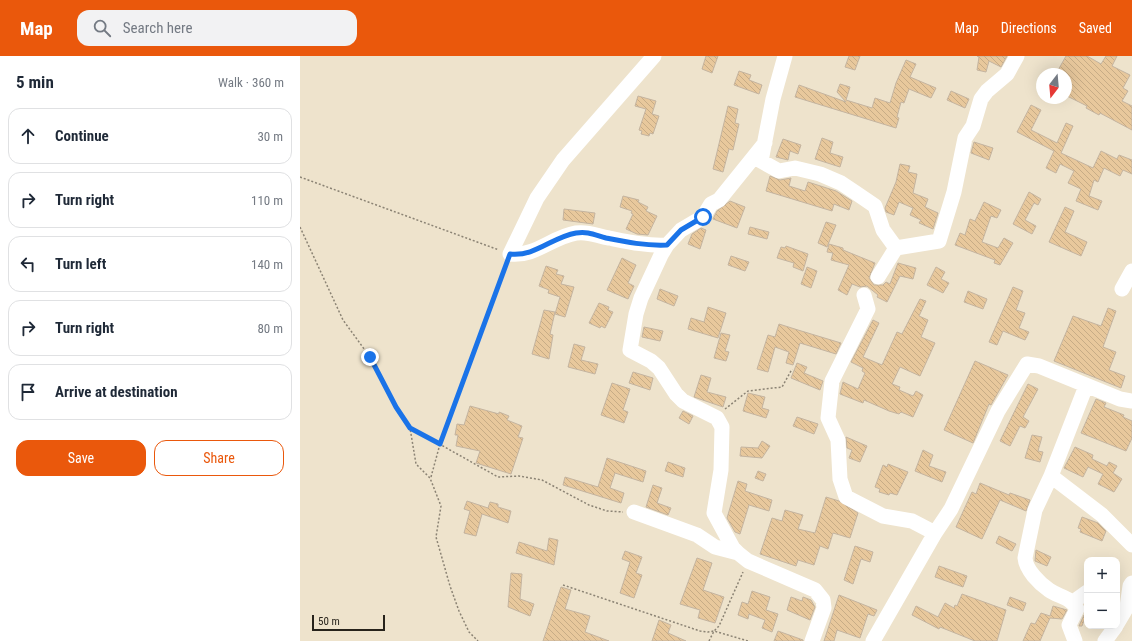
<!DOCTYPE html>
<html lang="en">
<head>
<meta charset="utf-8">
<style>
  body { margin:0; font-family:"Roboto Condensed",sans-serif; background:#f2f2f3; color:#1f2937 }
  .controls { position:absolute; right:12px; bottom:12px; display:grid; overflow:hidden; border-radius:8px; box-shadow:0 4px 16px #0002 }
  .controls button { width:36px; height:36px; display:grid; place-items:center; padding:0; border:0; border-bottom:1px solid #e0e1e3; background:#fff; color:#1f2937; font:20px sans-serif }
  .compass { position:absolute; left:736px; top:12px; width:36px; height:36px; border-radius:50%; background:#fff; box-shadow:0 4px 16px #0002; rotate:196deg }
  .scale { position:absolute; left:12px; bottom:10px; width:73px; box-sizing:border-box; padding-left:4px; border:2px solid #27231b; border-top:0; font-size:11px; line-height:14px; white-space:nowrap; color:#27231b; -webkit-text-stroke:3px #eee3cc; paint-order:stroke }
  .stop { position:absolute; width:12px; height:12px; margin:-9px; border:3px solid #1a73e8; border-radius:50%; background:#fff }
  .stop.end { background:#1a73e8; border-color:#fff; box-shadow:0 1px 4px #0008 }
  .list { margin:0; padding:0; list-style:none }
  h2 { display:flex; justify-content:space-between; align-items:center; height:52px; margin:0; padding:0 16px; font-size:17px }
  h2 small { font-size:13px; font-weight:400; color:#747a83 }
  .list li { display:grid; grid-template-columns:26px 1fr auto; gap:12px; align-items:center; box-sizing:border-box; height:56px; margin:0 8px 8px; padding:0 8px; border:1px solid #e0e1e3; border-radius:12px }
  .list b { display:block; font-size:15px; white-space:nowrap }
  .list em { font-size:13px; font-style:normal; color:#747a83 }
  .actions { display:flex; gap:8px; padding:12px 16px }
  .actions a { flex:1; padding:9px 0; border:1px solid #ea580c; border-radius:12px; text-align:center; font-size:14px; color:#ea580c }
  .actions .main { background:#ea580c; color:#fff }
  .icon { flex:none; width:22px; height:22px; fill:none; stroke:currentColor; stroke-width:2; stroke-linecap:round; stroke-linejoin:round }
  .map { position:relative; flex:none; width:832px; height:585px; overflow:hidden }
  header { display:flex; align-items:center; gap:24px; box-sizing:border-box; height:56px; padding:0 20px; background:#ea580c; color:#fff }
  header strong { font-size:19px }
  nav { display:flex; gap:22px; margin-inline-start:auto; font-size:14px }
  .search { width:280px; height:36px; background:#f2f2f3; display:flex; align-items:center; gap:10px; box-sizing:border-box; padding:0 14px; border-radius:12px; color:#747a83; font-size:15px }
  main { display:flex }
  aside { flex:1; background:#fff }
  .map>svg:first-child { display:block }
  .building { fill:url(#building-back-hatch); stroke:#c4b4a0 }
  .lines { fill:none; stroke-linecap:round; stroke-linejoin:round }
  .path { stroke:#8b8374; stroke-width:1.5; stroke-dasharray:2 2; stroke-linecap:butt }
  .minor { stroke:#fff; stroke-width:15 }
  .route { stroke:#1a73e8; stroke-width:5 }
</style>
</head>
<body>
<header>
<strong>Map</strong>
<div class="search"><svg class="icon" aria-label="search" viewBox="0 0 24 24"><circle cx="10" cy="10" r="6"/><path d="M15 15l6 6"/></svg>Search here</div>
<nav><a>Map</a><a>Directions</a><a>Saved</a></nav>
</header>
<main>
<aside>
<h2>5 min<small>Walk · 360 m</small></h2>
<ul class="list">
<li><svg class="icon" aria-label="ahead" viewBox="0 0 24 24"><path d="M12 20V5M6 11l6-6 6 6"/></svg><div><b>Continue</b></div><em>30 m</em></li>
<li><svg class="icon" aria-label="right" viewBox="0 0 24 24"><path d="M7 20v-9h11M14 6l5 5-5 5"/></svg><div><b>Turn right</b></div><em>110 m</em></li>
<li><svg class="icon" aria-label="left" viewBox="0 0 24 24"><path d="M17 20v-9H6M10 6l-5 5 5 5"/></svg><div><b>Turn left</b></div><em>140 m</em></li>
<li><svg class="icon" aria-label="right" viewBox="0 0 24 24"><path d="M7 20v-9h11M14 6l5 5-5 5"/></svg><div><b>Turn right</b></div><em>80 m</em></li>
<li><svg class="icon" aria-label="arrive" viewBox="0 0 24 24"><path d="M6 21V4h12l-3 4 3 4H6"/></svg><div><b>Arrive at destination</b></div></li>
</ul>
<div class="actions"><a class="main">Save</a><a>Share</a></div>
</aside>
<div class="map">
<svg width="832" height="585" viewBox="0 0 832 585">
  <defs>
    <pattern id="building-back-hatch" width="6" height="6" patternUnits="userSpaceOnUse"><rect width="6" height="6" fill="#e8c89c"/><path d="M-1 5l2 2M0 0l6 6M5-1l2 2" fill="none" stroke="#c7ac86"/></pattern>
  </defs>
  <rect width="100%" height="100%" fill="#eee3cc"/>
  <!-- building -->
  <path class="building" d="M406,0H418L412,17L402,13Z
    M549,0H560L555,14L545,11Z
    M677,0H707L701,11L689,5L686,16L677,14L679,1Z
    M766,0H787L801,8L806,0H817L812,10L830,19L823,32L828,35L822,45L832,50V74L800,57L799,59L786,52L787,50L767,40L769,37L766,36V18H756Z
    M606,4L616,8L610,21L636,32L631,42L609,33L604,47L601,46L597,61L599,62L596,72L495,41L499,29L546,46L537,36L540,28L550,31L546,44L572,52L575,42L590,47L596,27Z
    M439,15L451,19L449,24L462,29L459,38L434,29Z
    M651,35L669,43L665,52L647,44Z
    M338,40L356,45L352,58L359,60L353,78L350,77L349,80L341,78L342,75L339,74L346,53L335,50Z
    M731,49L741,54L731,74L757,87L766,67L773,70L761,97L793,112L801,95L817,103L819,99L832,104V118L823,114L820,120L804,112L798,126L794,124L789,140L802,145L798,154L776,145L781,133L768,127L774,115L760,108L756,117L746,112L754,95L717,76Z
    M428,50L438,53L435,67L439,68L433,94L429,93L423,116L413,113Z
    M522,82L533,86L530,97L543,101L540,111L515,103Z
    M483,83L501,89L498,98L490,95L488,104L476,101Z
    M674,86L693,92L689,104L671,97Z
    M600,108L610,110L608,116L617,118L613,137L628,143L625,151L638,157L633,173L619,167L621,164L610,159L613,152L599,146L594,159L586,156L585,152L596,126Z
    M470,120L480,124L491,122L489,130L505,135L508,126L536,135L552,145L549,154L534,148L532,155L466,135Z
    M729,136L741,143L738,149L734,147L725,164L736,170L732,178L713,168Z
    M323,140L339,144L338,146L348,151L346,155L357,160L348,179L337,178L326,173L333,158L331,157L332,155L320,151Z
    M430,145L445,151L437,172L413,163L417,155Z
    M684,146L701,154L697,162L691,160L682,186L698,192L704,182L713,187L700,209L694,207L695,204L655,189L660,177L665,179L670,163L675,165Z
    M765,151L774,155L765,176L787,186L781,200L749,186Z
    M264,153L295,157L293,168L263,164Z
    M526,166L536,169L527,191L518,187Z
    M450,171L469,176L467,183L448,178Z
    M401,172L406,174L400,193L388,188L392,178Z
    M529,188L543,192V194L575,207L569,222L574,229H583L586,226L590,228L598,207L616,212L613,223L600,220L587,246L577,241L578,239L567,230L560,231L552,228L547,239L538,234L549,209L531,204L533,197L527,196Z
    M486,190L508,198L503,215L493,211L494,207L477,202L481,191L485,192Z
    M431,200L449,206L445,215L428,209Z
    M322,202L336,209L328,227L334,230L328,243L307,234Z
    M246,210L258,214L256,218L264,220L261,228L274,231L265,261L255,258L260,241L248,237L249,234L239,230Z
    M507,211L517,215L511,232L501,228Z
    M636,211L645,216L641,223L649,227L643,237L627,229Z
    M713,231L723,235L716,254L725,257L719,272L729,276L725,284L703,275L697,289L689,286Z
    M360,233L378,240L374,250L357,243Z
    M668,235L687,243L683,253L664,246Z
    M620,243L626,245L619,260L628,264L621,281L635,287L620,320L600,311L592,328L600,331L599,334L613,340L616,335L623,339L613,361L601,356L599,358L589,355L564,344L563,347L540,338L543,326L558,333L565,317L562,315L563,312L551,306L573,264L579,267L563,301L582,309L597,276L602,278Z
    M299,247L309,251L308,254L313,256L305,272L301,270L300,272L289,267Z
    M408,251L426,257L418,282L388,273L391,262L404,266Z
    M808,252L816,255L803,291L816,296L809,314L825,320L821,332L754,305L773,260L801,270Z
    M244,254L255,256L250,278L253,279L249,303L232,298Z
    M479,268L498,274L541,287L536,298L500,287L493,309L486,307L489,296L475,291L468,316L457,313L468,279L475,281Z
    M344,271L363,275L360,285L342,281Z
    M421,277L430,279L425,295L429,296L426,305L414,302Z
    M274,288L285,291L281,304L298,308L295,318L268,311Z
    M675,305L708,319L691,349L689,348L673,387L644,374Z
    M497,307L507,311L504,317L523,325L520,334L491,322Z
    M333,316L353,322L350,334L329,327Z
    M401,319L411,322L407,336L426,341L423,351L394,341Z
    M312,327L330,333L323,354L328,356L324,367L301,359Z
    M728,328L738,333L723,361L729,365L725,372L720,370L710,390L700,385Z
    M448,337L465,341L462,352L469,354L466,362L443,355Z
    M796,343L806,347L804,351L824,359L823,361L832,365V382L826,395L781,377Z
    M170,350L199,358V356L209,360L207,364L222,370L218,381L223,382L211,418L176,407L180,395L156,390L158,379H155L157,368L164,369Z
    M383,355L393,360L389,368L379,362Z
    M497,361L518,368L514,378L493,370Z
    M732,379L742,381L738,395L743,396L740,406L725,402Z
    M546,381L567,390L560,406L549,402L552,394L547,392Z
    M462,385L470,390L462,402L440,400L441,391L458,392Z
    M775,391L793,399L792,403L807,410L809,406L817,410L813,417L822,423L814,436L798,428L803,418L788,411L783,421L764,412Z
    M623,394L633,399L629,410L646,416L642,426L615,415Z
    M307,402L346,415L343,426L315,417L310,432L324,437L321,447L263,429L265,421L298,431Z
    M368,406L385,412L383,421L365,415Z
    M588,408L608,416L597,439L590,437L589,439L579,436L580,433L575,431L583,409L587,411Z
    M458,415L466,418L463,425L455,422Z
    M438,425L447,428L445,435L472,444L469,455L449,449L440,478L435,476L427,462Z
    M680,427L709,439L710,437L730,444L726,455L700,444L682,483L656,471L672,436L676,438Z
    M353,429L362,432L357,447L371,452L368,459L346,451Z
    M526,441L539,445L558,457L550,482L533,477L528,493L520,490L514,509L498,504L496,510L460,498L472,462L482,465L485,454L503,459L498,473L515,477Z
    M167,445L188,452L190,446L198,448V451L211,455L208,467L182,458L176,480L164,477L170,455L164,453Z
    M782,461L798,467L806,475L802,485L780,476L781,473L778,472Z
    M699,480L716,488L712,495L696,487Z
    M249,482L258,484L254,509L216,497L219,486L247,495Z
    M555,490L573,496L570,506L561,503L553,528L544,524Z
    M736,494L751,501L747,510L735,505Z
    M325,495L342,501L336,517L342,519L334,542L320,537L330,506L322,503Z
    M397,502L412,507L403,534L424,541L415,567L398,562L400,554L380,548Z
    M639,510L667,520L663,531L635,521Z
    M211,517L222,518L220,543L234,548L230,560L208,551Z
    M261,531L271,534L265,553L290,560L285,576L309,585H243Z
    M452,535L470,541L466,554L478,558L472,576L462,572L465,564L449,558L448,563L438,559L442,546L448,548Z
    M662,538L706,554L697,585H675L640,571L639,573L612,559L616,550L638,561L645,547L654,552L655,549L657,550Z
    M539,539L577,554L574,560L568,558L560,582L537,574L534,585H524Z
    M491,541L502,545L503,541L511,544L515,551L510,564L487,554Z
    M710,541L726,547L723,555L707,549Z
    M753,550L767,554L762,563L750,562L740,585H723L731,567L735,568L741,557L750,560Z
    M784,559H786L782,570H779Z
    M359,564L371,569L368,577L386,585H352Z
    M478,575L503,584V585H474Z"/>
  <g class="lines">
    <!-- path -->
    <path class="path" d="M0,121L199,194
      M0,171L43,264L70,301L84,325L96,351L110,372L116,408L130,422L141,450L136,481L150,530L159,555L169,576L178,585
      M425,353L448,335L482,331L492,313
      M111,372L198,421L219,420L242,424L289,449L307,455L323,456
      M131,421L140,388L206,210
      M263,529L400,575L408,576L414,575L448,585
      M409,585L414,575L419,570L443,516"/>
    <!-- minor -->
    <path class="minor" d="M354,0L263,104L237,142L210,198C235,201 252,181 276,177C289,175 297,180 309,182C329,186 347,190 367,189
      M485,0L473,43L461,105L479,115L495,112L520,118L541,127L556,137L575,150L583,174L596,192
      M465,87L419,144L411,148L403,161L381,174L367,189L361,199L341,242L336,258L330,294L351,305L359,312L376,338L383,345L417,362L422,371L421,414L414,457L433,492L438,497L448,505L515,534L523,544L524,552L512,585
      M578,221L596,192L639,185L654,136L665,82L673,70L681,43L687,35L707,18L717,0
      M822,233L832,215
      M564,239L568,253L532,325L528,362L538,384L540,423L546,441L583,460L612,465L635,477
      M751,420L802,459L832,489
      M334,456L397,479L415,491L438,497
      M773,546L787,536
      M817,568L827,551L830,530L832,527
      M573,585L635,477L651,453L698,355L727,308L739,310L820,343L832,345
      M775,585L769,569L777,553C771,541 759,541 749,534C739,527 726,514 725,502L735,454L751,420L786,330
      M805,585L816,570"/>
  </g>
  <g class="lines">
    <!-- route -->
    <path class="route" d="M70,301L96,351L110,372L140,388L210,198C235,201 252,181 276,177C288,175 295,179 306,182C326,186 346,190 367,189L381,174L403,161"/>
  </g>
</svg>
<div class="controls">
<button>+</button>
<button>−</button>
</div>
<svg class="compass" viewBox="-18 -18 36 36"><path d="M0-13l5 13h-10z" fill="#e53935"/><path d="M0 13l5-13h-10z" fill="#747a83"/></svg>
<div class="scale">50 m</div>
<div class="stop" style="left:403px;top:161px"></div>
<div class="stop end" style="left:70px;top:301px"></div>
</div>
</main>
</body>
</html>
